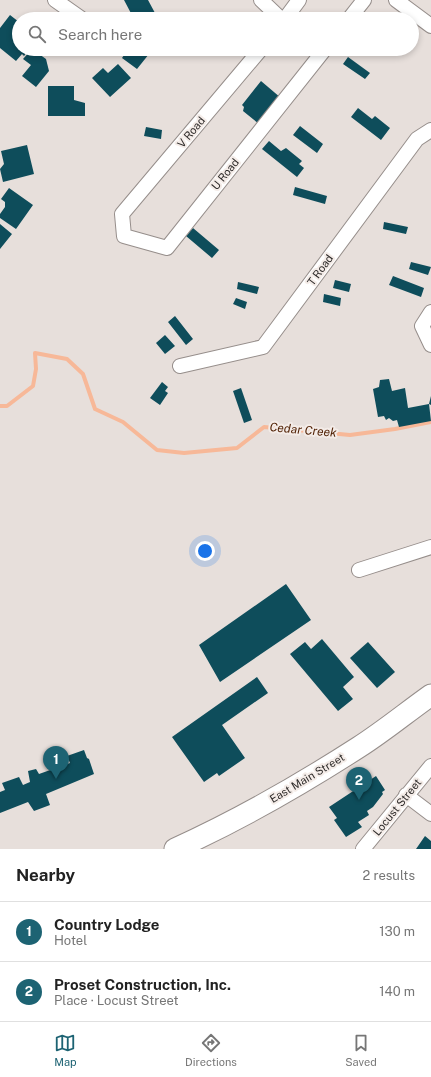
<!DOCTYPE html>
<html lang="en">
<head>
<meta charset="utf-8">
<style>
  body { margin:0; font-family:"Public Sans",sans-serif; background:#f6f6f6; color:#222 }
  .you { position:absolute; left:205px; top:551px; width:14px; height:14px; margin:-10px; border:3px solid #fff; border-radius:50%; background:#1a73e8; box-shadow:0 0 0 6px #1a73e833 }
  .badge { display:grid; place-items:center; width:26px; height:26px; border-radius:50%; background:#1d6373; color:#fff; font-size:13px; font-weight:700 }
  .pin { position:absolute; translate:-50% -33px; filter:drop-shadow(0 1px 2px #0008) }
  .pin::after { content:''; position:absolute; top:21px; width:14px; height:12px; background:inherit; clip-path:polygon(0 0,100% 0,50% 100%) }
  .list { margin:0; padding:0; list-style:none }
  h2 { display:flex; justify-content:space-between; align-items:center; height:52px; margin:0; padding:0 16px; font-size:17px }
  h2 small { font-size:13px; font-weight:400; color:#767676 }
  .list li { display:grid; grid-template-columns:26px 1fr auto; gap:12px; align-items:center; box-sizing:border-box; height:60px; padding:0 16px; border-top:1px solid #e0e0e0 }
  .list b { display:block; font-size:15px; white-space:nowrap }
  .list p { margin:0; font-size:13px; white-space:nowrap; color:#767676 }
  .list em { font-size:13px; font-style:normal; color:#767676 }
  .icon { flex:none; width:22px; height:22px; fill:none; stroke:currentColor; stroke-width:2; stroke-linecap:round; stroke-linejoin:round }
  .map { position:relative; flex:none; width:431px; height:849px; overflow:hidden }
  .search { position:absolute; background:#fff; box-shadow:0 2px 6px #0003; left:12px; right:12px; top:12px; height:44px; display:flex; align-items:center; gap:10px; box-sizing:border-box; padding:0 14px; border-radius:22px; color:#767676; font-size:15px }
  .sheet { height:172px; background:#fff }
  nav { display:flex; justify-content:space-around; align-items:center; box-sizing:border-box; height:56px; border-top:1px solid #e0e0e0; background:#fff; font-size:11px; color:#767676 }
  nav a { display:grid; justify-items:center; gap:2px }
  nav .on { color:#1d6373 }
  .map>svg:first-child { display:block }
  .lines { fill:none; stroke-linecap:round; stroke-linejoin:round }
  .stream { stroke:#f7b898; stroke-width:4 }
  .building { fill:#0e4d5b }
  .minor-casing { stroke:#968e8b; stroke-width:16 }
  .highway-casing { stroke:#968e8b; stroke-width:23 }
  .minor { stroke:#fff; stroke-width:14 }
  .highway { stroke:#fff; stroke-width:21 }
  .labels { text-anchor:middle; stroke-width:4; stroke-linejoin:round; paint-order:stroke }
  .street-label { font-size:11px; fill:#2f2c2b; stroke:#f4ece8 }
  .water-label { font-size:12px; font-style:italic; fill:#4e1e00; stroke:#f4ece8 }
</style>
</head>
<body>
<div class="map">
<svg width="431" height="849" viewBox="0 0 431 849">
  <rect width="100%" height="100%" fill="#e7dfdb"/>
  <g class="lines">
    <!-- stream -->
    <path class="stream" d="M0,406H7L33,386L36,369L35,353L67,359L83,374L95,409L123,422L157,450L184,453L237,448L264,427L350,435L395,429L431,422"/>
  </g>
  <!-- building -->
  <path class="building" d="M124,0H148L155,13L144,19H134Z
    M10,15L19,22V49H29L24,56L22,54L16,61L0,48V28Z
    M32,49L46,59L49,71L36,87L22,76L31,65L23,59Z
    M128,49H153L137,69L122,58Z
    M348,57L370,73L365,79L343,64Z
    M118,64L131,78L110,97L92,78L103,68L108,73Z
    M261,81L281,98L259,124L243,111L244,107L242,105Z
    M48,86H74V100L85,103V116H48Z
    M358,108L372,119L375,116L390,128L381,140L351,117Z
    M300,126L323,144L317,153L293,135Z
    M146,127L162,130L161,139L144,136Z
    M269,141L281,151L286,148L302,161L299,164L304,168L297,177L262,149Z
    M27,145L34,174L3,182L0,169L4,164L1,151Z
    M295,187L327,196L325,204L293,195Z
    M9,188L33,205L16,229L0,218V214L5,207V202L1,199Z
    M384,222L408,227L406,234L383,229Z
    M0,224L12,234L0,249Z
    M193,228L219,250L212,258L186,236Z
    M411,262L431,267L428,275L409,269Z
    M393,276L424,288L421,297L389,285Z
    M335,280L351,284L349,292L333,288Z
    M238,282L259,287L257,294L237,289Z
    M324,294L341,298L340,306L323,302Z
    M236,298L247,302L245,309L233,304Z
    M175,316L193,339L186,345L168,322Z
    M165,335L175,346L165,354L156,343Z
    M389,379L392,391L405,388L408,408L429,404L431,396V405L429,404L431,421L399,427L397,420L393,421L389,418L386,420L384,416L378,417L373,389L379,387L380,380Z
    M162,382L168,387L165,391L168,393L160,405L150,398Z
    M241,388L252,420L244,423L233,391Z
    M286,584L311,620L220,682L199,645Z
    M322,639L354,677L343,687L353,699L338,711L290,654L305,642L311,649Z
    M368,642L395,672L377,688L350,658Z
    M257,677L268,693L222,725L245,758L219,776L217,773L204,782L172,737Z
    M84,750L87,758L89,759L94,774L46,794L50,805L34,811L28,802L0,813V792L5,790L2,783L19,777L23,785L30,782L28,771L36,769L39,774L70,763L67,756Z
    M376,776L385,790L382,792L383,794L373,807L367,811L369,815L358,822L362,827L346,837L334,820L337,818L329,807Z
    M425,836L431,841V849H416Z"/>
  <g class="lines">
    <defs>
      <path id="minor" d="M55,0L82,19
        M261,0L281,19
        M396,0L431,26
        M285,19L299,0
        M349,19L364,0
        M261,49L122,214L124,236L167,248L325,49
        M431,312L422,326L431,345
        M180,366L263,347L417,139L431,130
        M359,570L431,547
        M406,795L431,814
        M363,849L431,766"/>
      <path id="highway" d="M175,849C239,820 300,785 359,747C384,731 407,712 431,695"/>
    </defs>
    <!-- minor casing -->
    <use href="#minor" class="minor-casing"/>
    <!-- highway casing -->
    <use href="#highway" class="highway-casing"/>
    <!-- minor -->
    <use href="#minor" class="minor"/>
    <!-- highway -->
    <use href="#highway" class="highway"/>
  </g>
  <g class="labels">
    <!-- street labels -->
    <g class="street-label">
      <text transform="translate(191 132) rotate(-50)" y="4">V Road</text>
      <text transform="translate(225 174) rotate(-51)" y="4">U Road</text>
      <text transform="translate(320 270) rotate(-54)" y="4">T Road</text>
      <text transform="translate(307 778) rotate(-31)" y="4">East Main Street</text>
      <text transform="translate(397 807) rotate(-51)" y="4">Locust Street</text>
    </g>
    <!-- water labels -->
    <g class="water-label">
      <text transform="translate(303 430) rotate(5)" y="4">Cedar Creek</text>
    </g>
  </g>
</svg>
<div class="you"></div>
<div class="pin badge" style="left:56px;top:779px">1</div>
<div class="pin badge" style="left:359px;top:800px">2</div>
<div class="search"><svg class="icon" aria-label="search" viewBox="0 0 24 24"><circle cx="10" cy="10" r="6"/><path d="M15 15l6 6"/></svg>Search here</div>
</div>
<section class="sheet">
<h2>Nearby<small>2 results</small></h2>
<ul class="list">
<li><span class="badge">1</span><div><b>Country Lodge</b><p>Hotel</p></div><em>130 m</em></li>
<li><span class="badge">2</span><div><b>Proset Construction, Inc.</b><p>Place · Locust Street</p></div><em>140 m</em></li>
</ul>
</section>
<nav>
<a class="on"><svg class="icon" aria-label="map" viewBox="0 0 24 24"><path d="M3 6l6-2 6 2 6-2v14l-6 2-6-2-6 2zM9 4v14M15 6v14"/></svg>Map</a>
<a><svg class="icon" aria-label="directions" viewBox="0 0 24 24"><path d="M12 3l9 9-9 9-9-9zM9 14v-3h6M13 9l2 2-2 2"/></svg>Directions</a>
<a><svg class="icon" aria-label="saved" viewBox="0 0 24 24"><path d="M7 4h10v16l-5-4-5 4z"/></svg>Saved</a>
</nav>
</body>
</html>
